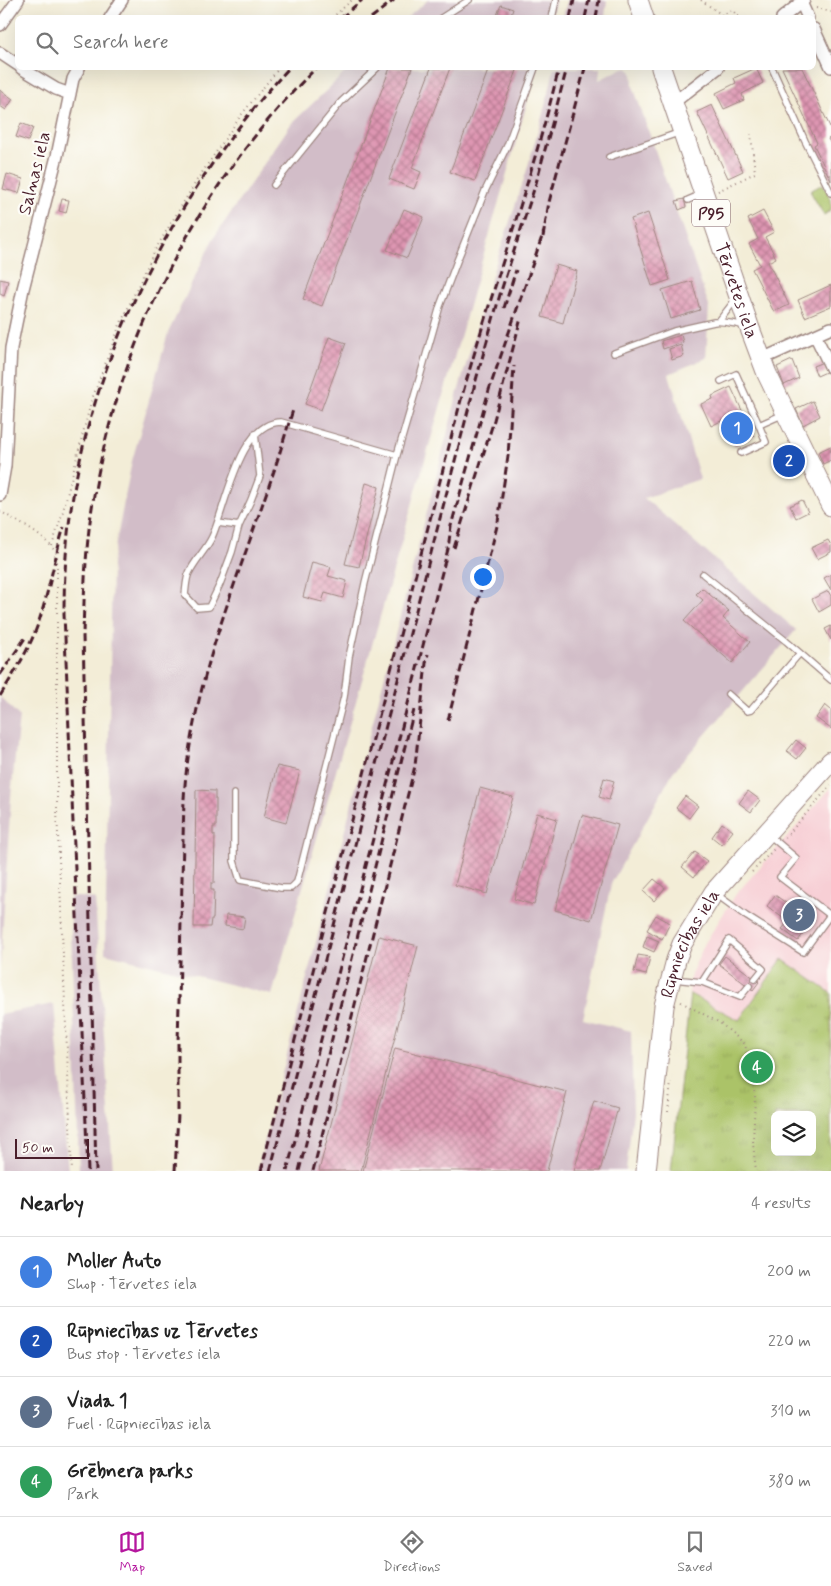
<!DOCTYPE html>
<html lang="en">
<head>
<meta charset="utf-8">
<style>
  body { margin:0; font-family:Mynerve,sans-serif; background:#f2f2f2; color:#222 }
  .controls { position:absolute; right:15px; bottom:15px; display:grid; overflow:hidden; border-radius:8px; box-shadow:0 5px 20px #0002 }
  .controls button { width:45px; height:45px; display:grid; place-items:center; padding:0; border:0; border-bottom:1px solid #e0e0e0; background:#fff; color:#222; font:25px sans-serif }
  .scale { position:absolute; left:15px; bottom:12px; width:74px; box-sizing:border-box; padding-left:5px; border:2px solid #4a1f2b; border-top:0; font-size:14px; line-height:18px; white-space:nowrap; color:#4a1f2b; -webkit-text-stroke:4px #fdfcf7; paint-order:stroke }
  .you { position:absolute; left:482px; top:576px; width:18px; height:18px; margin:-12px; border:4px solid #fff; border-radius:50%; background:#1a73e8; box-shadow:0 0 0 8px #1a73e833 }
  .badge { display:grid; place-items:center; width:32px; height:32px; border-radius:50%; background:#b5179e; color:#fff; font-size:16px; font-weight:700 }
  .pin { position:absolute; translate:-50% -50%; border:2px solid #fff; box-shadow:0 1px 5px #0006 }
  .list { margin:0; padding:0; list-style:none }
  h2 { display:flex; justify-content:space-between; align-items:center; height:65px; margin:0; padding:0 20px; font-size:21px }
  h2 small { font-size:16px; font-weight:400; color:#767676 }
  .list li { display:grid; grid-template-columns:32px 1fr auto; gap:15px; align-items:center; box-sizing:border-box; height:70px; padding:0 20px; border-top:1px solid #e0e0e0 }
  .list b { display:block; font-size:19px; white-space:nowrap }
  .list p { margin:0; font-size:16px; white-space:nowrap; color:#767676 }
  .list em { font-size:16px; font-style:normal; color:#767676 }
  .icon { flex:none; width:28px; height:28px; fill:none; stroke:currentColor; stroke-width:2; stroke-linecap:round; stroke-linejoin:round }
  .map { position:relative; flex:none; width:831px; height:1171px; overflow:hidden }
  .search { position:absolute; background:#fff; box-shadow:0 5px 20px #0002; left:15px; right:15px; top:15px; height:55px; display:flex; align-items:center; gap:12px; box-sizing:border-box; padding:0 18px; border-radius:8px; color:#767676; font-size:19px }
  .sheet { height:345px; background:#fff }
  nav { display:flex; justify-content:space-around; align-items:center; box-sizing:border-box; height:70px; border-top:1px solid #e0e0e0; background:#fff; font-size:14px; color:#767676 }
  nav a { display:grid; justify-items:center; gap:2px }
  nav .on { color:#b5179e }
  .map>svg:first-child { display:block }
  .built { fill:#f7cfd5 }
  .industrial { fill:#d2bdc8 }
  .grass { fill:url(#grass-tufts); stroke:#7a714a; fill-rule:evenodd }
  .building { fill:url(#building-cross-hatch) }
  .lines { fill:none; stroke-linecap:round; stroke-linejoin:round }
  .lane-casing { stroke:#9e8681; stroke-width:8 }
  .street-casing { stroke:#9e8681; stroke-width:14 }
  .primary-casing { stroke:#9e8681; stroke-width:21 }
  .path { stroke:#9e8681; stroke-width:2; stroke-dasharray:1 4; stroke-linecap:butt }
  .lane { stroke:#fff; stroke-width:5.5 }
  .street { stroke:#fff; stroke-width:11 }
  .primary { stroke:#fff; stroke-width:19 }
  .rail { stroke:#4a1f2b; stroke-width:3; stroke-dasharray:8 4; stroke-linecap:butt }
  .labels { text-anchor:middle; stroke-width:4.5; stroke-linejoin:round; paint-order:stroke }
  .shield { fill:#fdfcf7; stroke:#806168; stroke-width:1 }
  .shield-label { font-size:16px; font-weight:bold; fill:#4a1f2b }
  .street-label { font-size:18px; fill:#4a1f2b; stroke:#fdfcf7 }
</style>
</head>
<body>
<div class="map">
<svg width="831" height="1171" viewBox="0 0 831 1171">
  <defs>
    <pattern id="grass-tufts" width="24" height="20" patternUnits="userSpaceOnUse" patternTransform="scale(1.25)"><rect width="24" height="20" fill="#abc368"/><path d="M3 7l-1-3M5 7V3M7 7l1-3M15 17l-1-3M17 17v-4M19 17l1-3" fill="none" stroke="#95a75a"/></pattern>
    <pattern id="building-cross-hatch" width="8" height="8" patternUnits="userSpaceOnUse" patternTransform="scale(1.25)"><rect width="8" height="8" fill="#de96b2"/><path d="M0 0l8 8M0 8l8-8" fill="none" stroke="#b67a91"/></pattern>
  </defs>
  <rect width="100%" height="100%" fill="#fdfcf7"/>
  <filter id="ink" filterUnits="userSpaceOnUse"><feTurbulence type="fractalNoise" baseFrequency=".02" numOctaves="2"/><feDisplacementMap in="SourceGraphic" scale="10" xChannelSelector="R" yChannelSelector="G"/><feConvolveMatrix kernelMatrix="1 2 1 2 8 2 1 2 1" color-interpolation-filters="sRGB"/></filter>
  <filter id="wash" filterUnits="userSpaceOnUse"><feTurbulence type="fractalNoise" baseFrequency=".0096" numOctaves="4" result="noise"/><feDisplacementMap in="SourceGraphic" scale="20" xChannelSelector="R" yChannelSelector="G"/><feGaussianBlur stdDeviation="1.12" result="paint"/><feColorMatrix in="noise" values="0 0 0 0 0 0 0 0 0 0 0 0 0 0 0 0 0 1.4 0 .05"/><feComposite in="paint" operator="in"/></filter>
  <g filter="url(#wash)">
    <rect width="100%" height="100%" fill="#f3edd7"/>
    <!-- built -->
    <path class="built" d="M831,788V993L782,959L739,1020L689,993L691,974L705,943L736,894Z"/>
    <!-- industrial -->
    <path class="industrial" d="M428,0H556L551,17L407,18Z
      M567,0H607L605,17H563Z
      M350,68H537L272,995L105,953L112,563L132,461L168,333L213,239L291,124Z
      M554,68H600L599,80L623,68H627L632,72L633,86L709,306L706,358L669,374L700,479L644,498L796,630L673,772L611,884L583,1019L631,1031L633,1112L626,1171H257L458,392L494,269L526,173L549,92Z
      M0,697L19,716L11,797L0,969Z
      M70,897H81L95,899L113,1171H79Z
      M54,1004L68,1171H0V1014Z"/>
    <!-- grass -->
    <path class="grass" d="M823,184L831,199V210L824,215L810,191Z
      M782,959L831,993V1171H671L690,994L739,1020ZM775,1115H812V1152H775Z"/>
    <g id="blocks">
      <!-- building -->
      <path class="building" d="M501,5L513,9L510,18H502L497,15Z
        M390,68H412L322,306L303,299Z
        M431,68H450L412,168L421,172L414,189L389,179Z
        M489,68H518L475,181L450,172Z
        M756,68L763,83L742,94L744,100L724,109L716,93L736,83L734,78Z
        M782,68H802L831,129V137L828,139L831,144V181L814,145L817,143Z
        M0,90L13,99L6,110L0,106Z
        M712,105L743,171L728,178L697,112Z
        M21,123L33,128L28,141L16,137Z
        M7,174L23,179L19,193L3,189Z
        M62,199L69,200L66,213L59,211Z
        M684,199L686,207L679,210L676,201Z
        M404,209L424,217L407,258L387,250Z
        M763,211L774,232L765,237L776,258L768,262L789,305L774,312L752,269L760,265L749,244L758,239L748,219Z
        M648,213L670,280L652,286L631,219Z
        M556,265L577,271L563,323L542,317Z
        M0,279L8,281L4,296L0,294Z
        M692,281L700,310L671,319L662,290Z
        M831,285V306L805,317L798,300Z
        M681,335L683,342L663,349L661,341Z
        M329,337L346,343L321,410L305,404Z
        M681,345L684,356L672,360L669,349Z
        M792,360L799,378L784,385L777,367Z
        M823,362L826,372L817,376L813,366Z
        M731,387L754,436L735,445L723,420L711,426L701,404L713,399L712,396Z
        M813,401L820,416L803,425L796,409Z
        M831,446V460L823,464L818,452Z
        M366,483L379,487L359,567L345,564Z
        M802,500L808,512L796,518L790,506Z
        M828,540L831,545V552L817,559L811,548Z
        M312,562L331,567L328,576L347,581L343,598L325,593L322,602L303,597Z
        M831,574V590L824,578Z
        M702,588L729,611L723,618L750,642L732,663L684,621L703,600L696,594Z
        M828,591L831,596V605L819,612L812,599Z
        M831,626V640L825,629Z
        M825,705L831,710V729L816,718Z
        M796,740L806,748L797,759L787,751Z
        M277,766L300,771L286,823L264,817Z
        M604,778L614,781L609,800L599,797Z
        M480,788L513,797L487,894L455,885Z
        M196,790L215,791V799H216V827H213V835H215L214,883H211V890H214L213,919H211L210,927H194Z
        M748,791L760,800L751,812L739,803Z
        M685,796L698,806L689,818L676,808Z
        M537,813L557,819L534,905L514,899Z
        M582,815L618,825L591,920L555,910Z
        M722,823L733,831L722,845L712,837Z
        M695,852L707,861L694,877L682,867Z
        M654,879L665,888L654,901L643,891Z
        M775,895L797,911L799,907L814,919L798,941L782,929L788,922L767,906Z
        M226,915L245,917L243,929L225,926Z
        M656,915L670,923L662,939L647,930Z
        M379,936L418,946L361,1171H319Z
        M647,936L659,941L654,952L643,947Z
        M638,955L650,957L646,975L634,972Z
        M725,956L759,982L753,990L719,964Z
        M395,1048L567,1092L547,1171H363Z
        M594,1101L618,1108L600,1171H574Z"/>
    </g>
  </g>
  <g filter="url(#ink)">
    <use href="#blocks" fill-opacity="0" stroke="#9e8681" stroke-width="1"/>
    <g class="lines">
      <defs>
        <path id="lane" d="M441,18L469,0
          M552,18L556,0
          M772,68L805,141L831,193
          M609,157L681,132
          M274,185L341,102L377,68
          M688,200L700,195
          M719,321L736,299
          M614,353L674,331L714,322C723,320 734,325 745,325
          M721,381L736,374L759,425L784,414
          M255,434L260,476L251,500L239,526L232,552L220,584L209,607L197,608L185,595C186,588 186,579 189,573C195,560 206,550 212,537C226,507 239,422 281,422L397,455
          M741,453L766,442L759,425
          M218,523L239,526
          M703,574L786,641L831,680
          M728,694L747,711L751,710L800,653
          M234,794V861L240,880L281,888H291L297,882L344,697L349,657L365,583L397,455L421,373L440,306L457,261L485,191L507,146L535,68
          M716,894L746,916L803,952L830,915L780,877L796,858L769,835
          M673,978L683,980L702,982L740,997L749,986
          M702,982L729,940L763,969L755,979"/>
        <path id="street" d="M801,2L808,18
          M110,18L122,0
          M782,18L804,0
          M0,25L18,0
          M814,29L831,67
          M0,53L18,65
          M21,68L56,89L70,94
          M673,103L718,68
          M815,335L831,368
          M762,359L831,328
          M0,495L5,466L11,348L23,289L57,156L73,79L79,68"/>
        <g id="primary">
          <path d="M638,0L644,18"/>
          <path id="s1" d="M661,68L749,326L767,374L831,506"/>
          <path id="s2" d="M646,1171L664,1006L676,960L682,944L714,892L831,761"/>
        </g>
      </defs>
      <!-- lane casing -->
      <use href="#lane" class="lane-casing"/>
      <!-- street casing -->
      <use href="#street" class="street-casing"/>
      <!-- primary casing -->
      <use href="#primary" class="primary-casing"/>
      <!-- path -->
      <path class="path" d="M701,0L722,15L732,10L740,18
        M816,8L831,12
        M332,18L352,0
        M718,191L755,173L751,134
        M0,511C19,523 45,535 57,554V810L72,1171
        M52,546L63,511L91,402L119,327L155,250L197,180L242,114L279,68
        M785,838L831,785
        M752,872L775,848
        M681,1002L720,1023L745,1044L755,1096L753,1144L756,1171
        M668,1112L671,1082"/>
      <!-- lane -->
      <use href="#lane" class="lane"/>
      <!-- street -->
      <use href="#street" class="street"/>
      <!-- primary -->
      <use href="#primary" class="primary"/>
      <!-- rail -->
      <path class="rail" d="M341,18L362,0
        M371,18L394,0
        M570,18L574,0
        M585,18L589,0
        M596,18L599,0
        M543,237L549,202L585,68
        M504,308L516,270
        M454,548L494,420L521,318
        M0,675L25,638
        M0,696C14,673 29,650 38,624C49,592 54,559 64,527
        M448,720L498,522L508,456L514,366
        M88,1171L64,614C64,579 66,544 71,509C94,349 180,185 289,68
        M96,1171L83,635C84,599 85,564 89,529C111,355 192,191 316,68
        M175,1171L178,1114V1043L184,799C190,692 232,594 266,494C276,467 284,438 293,410
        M261,1171L462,396C493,286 532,179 559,68
        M270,1171L476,380L501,291L536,183L567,68
        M287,1171L448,549L451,526L489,390L544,231
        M299,1171L414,710
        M313,1171L415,766L426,663L428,654"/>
    </g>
  </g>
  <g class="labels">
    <!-- shield labels -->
    <rect class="shield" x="692" y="199.5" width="38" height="27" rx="4"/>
    <g class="shield-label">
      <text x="711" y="219">P95</text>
    </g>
    <!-- street labels -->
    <g class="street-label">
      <text transform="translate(34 173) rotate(-76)" y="6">Salnas iela</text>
      <text dy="6" stroke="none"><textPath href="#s1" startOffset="235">Tērvetes iela</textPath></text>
      <text dy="6" stroke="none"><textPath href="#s2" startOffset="234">Rūpniecības iela</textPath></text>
    </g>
  </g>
</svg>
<div class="controls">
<button><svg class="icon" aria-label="layers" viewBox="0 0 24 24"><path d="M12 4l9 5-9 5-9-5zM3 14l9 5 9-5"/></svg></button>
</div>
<div class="scale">50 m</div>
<div class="you"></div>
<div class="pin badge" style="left:737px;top:428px;background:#3f7fe0">1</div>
<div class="pin badge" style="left:789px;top:461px;background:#1a4fb4">2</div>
<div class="pin badge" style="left:799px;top:915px;background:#5c6f8a">3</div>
<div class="pin badge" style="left:757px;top:1067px;background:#2e9e5b">4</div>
<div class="search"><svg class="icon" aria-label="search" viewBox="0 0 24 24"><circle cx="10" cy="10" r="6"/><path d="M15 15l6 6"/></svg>Search here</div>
</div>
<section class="sheet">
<h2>Nearby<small>4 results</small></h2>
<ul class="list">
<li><span class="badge" style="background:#3f7fe0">1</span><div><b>Moller Auto</b><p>Shop · Tērvetes iela</p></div><em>200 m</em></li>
<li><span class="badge" style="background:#1a4fb4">2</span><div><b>Rūpniecības uz Tērvetes</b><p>Bus stop · Tērvetes iela</p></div><em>220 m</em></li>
<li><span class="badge" style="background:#5c6f8a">3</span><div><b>Viada 1</b><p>Fuel · Rūpniecības iela</p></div><em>310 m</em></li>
<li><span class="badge" style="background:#2e9e5b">4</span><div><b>Grēbnera parks</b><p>Park</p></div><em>380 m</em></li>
</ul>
</section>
<nav>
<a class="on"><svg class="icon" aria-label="map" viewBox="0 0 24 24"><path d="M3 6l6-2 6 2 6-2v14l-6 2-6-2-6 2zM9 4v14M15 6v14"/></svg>Map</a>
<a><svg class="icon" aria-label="directions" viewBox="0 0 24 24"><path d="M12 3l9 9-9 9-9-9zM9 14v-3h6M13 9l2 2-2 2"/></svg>Directions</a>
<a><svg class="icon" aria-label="saved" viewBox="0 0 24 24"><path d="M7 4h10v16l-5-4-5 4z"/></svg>Saved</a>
</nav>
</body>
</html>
